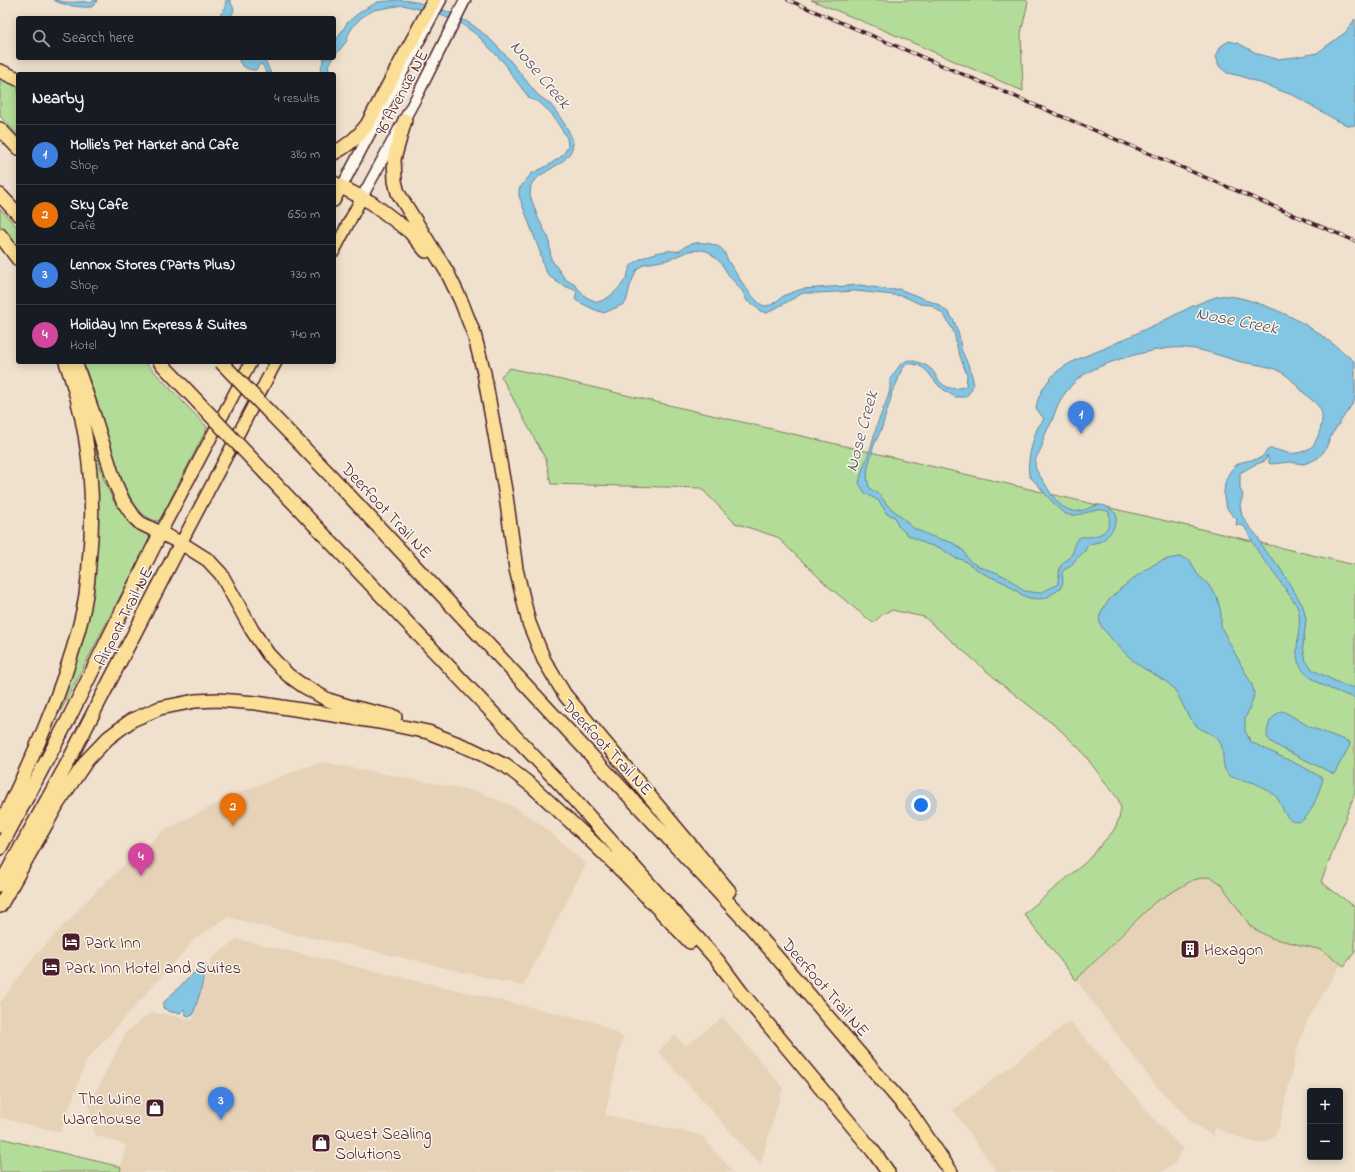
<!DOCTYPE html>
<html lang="en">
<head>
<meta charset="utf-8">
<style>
  body { margin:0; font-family:"Indie Flower",sans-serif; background:#20242c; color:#f1f3f6 }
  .controls { position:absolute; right:12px; bottom:12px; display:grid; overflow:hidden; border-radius:4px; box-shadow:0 2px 10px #0003 }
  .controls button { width:36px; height:36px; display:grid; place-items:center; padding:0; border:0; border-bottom:1px solid #363941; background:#171b24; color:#f1f3f6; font:20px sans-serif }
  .you { position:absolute; left:921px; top:805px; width:14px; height:14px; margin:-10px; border:3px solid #fff; border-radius:50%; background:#1a73e8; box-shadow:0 0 0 6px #1a73e833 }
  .badge { display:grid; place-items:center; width:26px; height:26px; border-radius:50%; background:#a6949b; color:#fff; font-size:13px; font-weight:700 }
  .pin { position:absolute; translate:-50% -33px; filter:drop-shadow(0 1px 2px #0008) }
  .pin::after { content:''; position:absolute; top:21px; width:14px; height:12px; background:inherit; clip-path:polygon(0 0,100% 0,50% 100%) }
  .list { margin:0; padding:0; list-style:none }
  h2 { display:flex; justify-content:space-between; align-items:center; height:52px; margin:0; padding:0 16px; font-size:17px }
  h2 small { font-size:13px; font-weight:400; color:#9ea1a6 }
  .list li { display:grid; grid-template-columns:26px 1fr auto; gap:12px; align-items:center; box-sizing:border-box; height:60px; padding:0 16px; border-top:1px solid #363941 }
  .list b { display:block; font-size:15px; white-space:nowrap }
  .list p { margin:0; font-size:13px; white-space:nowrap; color:#9ea1a6 }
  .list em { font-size:13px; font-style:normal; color:#9ea1a6 }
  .icon { flex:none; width:22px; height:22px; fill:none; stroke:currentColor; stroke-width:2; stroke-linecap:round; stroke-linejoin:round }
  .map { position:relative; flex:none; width:1355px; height:1172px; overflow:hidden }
  .search { position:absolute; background:#171b24; box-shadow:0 2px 10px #0003; left:16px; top:16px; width:320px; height:44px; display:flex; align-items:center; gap:10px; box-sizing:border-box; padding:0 14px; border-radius:4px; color:#9ea1a6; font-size:15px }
  .panel { position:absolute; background:#171b24; box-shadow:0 2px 10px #0003; left:16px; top:72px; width:320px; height:292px; border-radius:4px }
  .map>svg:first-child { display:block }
  .built { fill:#e6d2b7 }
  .green { fill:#b4dc99; stroke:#7f7e62 }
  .water { fill:#82c6e3; stroke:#6c8399 }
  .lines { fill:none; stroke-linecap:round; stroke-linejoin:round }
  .secondary-casing { stroke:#4a1f2b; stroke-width:13 }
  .primary-casing { stroke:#4a1f2b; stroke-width:14 }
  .highway-casing { stroke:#4a1f2b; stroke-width:16 }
  .secondary { stroke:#fbf7ec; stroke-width:10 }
  .primary { stroke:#fbdf96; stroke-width:11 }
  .highway { stroke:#fbdf96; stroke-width:13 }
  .rail-casing { stroke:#4a1f2b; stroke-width:3.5 }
  .rail { stroke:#fbf7ec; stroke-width:2; stroke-dasharray:6; stroke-linecap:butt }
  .highway-bridge-casing { stroke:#4a1f2b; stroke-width:16; stroke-linecap:butt }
  .highway-bridge { stroke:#fbdf96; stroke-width:13 }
  .labels { text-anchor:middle; stroke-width:3; stroke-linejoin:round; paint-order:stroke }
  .street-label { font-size:17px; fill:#4a1f2b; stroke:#fbf7ec }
  .poi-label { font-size:17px; fill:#4a1f2b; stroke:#fbf7ec; text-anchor:start }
  .water-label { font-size:18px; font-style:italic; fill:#5b5162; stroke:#fbf7ec }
</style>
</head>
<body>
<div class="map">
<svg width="1355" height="1172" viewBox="0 0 1355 1172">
  <rect width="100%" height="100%" fill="#efe1cd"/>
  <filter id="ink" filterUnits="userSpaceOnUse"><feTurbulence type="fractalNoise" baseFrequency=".025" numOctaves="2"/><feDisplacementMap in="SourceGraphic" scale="8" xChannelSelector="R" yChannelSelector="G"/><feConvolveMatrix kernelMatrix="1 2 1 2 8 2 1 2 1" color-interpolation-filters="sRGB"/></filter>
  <g filter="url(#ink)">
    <!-- built -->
    <path class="built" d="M322,762L479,792L510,805L539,823L586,864L523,986L348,945L297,935L228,917L195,939L86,1061L61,1132L0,1118V1003L34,957L99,888L164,830L241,792L300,769Z
      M1198,877H1206L1213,878L1221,884L1251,927L1271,938L1322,950L1341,964L1306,1023L1296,1054L1279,1128L1272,1139L1266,1142L1257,1143L1249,1141L1215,1128L1213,1137L1192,1122L1156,1086L1076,980L1156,901Z
      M237,939L595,1022L623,1037L605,1115L701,1135L733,1172H120L126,1145L95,1135L89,1105L127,1031L152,1012L193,1020L211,959Z
      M723,1017L783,1088L760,1165L658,1051L675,1035L686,1046Z
      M1070,1021L1158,1123L1183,1149L1174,1164L1162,1172H997L953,1110Z"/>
    <!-- green -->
    <path class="green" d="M811,0H1025L1028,2L1021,33L1023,91L881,29Z
      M0,76L18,83V135L0,116Z
      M0,209L18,228V248L0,225Z
      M83,362H145L206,426L207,428L161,518L158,521C125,519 107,432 98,405C94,391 88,376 83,362Z
      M510,368L1355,565V793L1321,882L1355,907V952L1344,966L1322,950L1271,938L1251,927L1221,884L1213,878L1206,877L1193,880L1155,902L1076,980L1024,914L1087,861L1114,830L1119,819L1121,808L1118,799L1080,749L1058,728L1004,686L924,617L892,610L884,613L873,623L829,587L777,537L735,523L701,488L551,484L546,460L501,376Z
      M90,428L104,480L114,502L128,520L148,534L150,539L59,714L55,712L81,636Z
      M0,1138L121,1167L120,1172H0Z"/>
    <!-- water -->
    <path class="water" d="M54,0C59,0 62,2 67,2C77,3 80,0 91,3L94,0H97C96,3 94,6 91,7C83,8 60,5 54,0Z
      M226,0H230C233,9 237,9 229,18H218L225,8Z
      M399,0C411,0 423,4 434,7C468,17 491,37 512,63C521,73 528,84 537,94C541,98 547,101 551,105C557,112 574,136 573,144C571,163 545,169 534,181L531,185L530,195L538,218L549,239L551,259L565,279L575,285L586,297L597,302C609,300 621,287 627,277C629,272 628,268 633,264C641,257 656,252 667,251C671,250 675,252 679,251C682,250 683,247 686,246C695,241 710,242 719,247C725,250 726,258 730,264C738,276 752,300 764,306L771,305L785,295L802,289L860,285L891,290L899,289L937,304L949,313L954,321L959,335L961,349L970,369L973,380V386L971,390L966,397H955C950,394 944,390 939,386C930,377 929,368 914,364C910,364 908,363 905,366C899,371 899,383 892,391L891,398L881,430L874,445L868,466L867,477L869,487L872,490L879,494L888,506L897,513L913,528L931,536L953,543L964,551L967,558L971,562L982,568L993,571L1008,578L1024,591L1039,593L1057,585C1061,576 1056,565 1067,560C1070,557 1073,553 1074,549C1075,544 1074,541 1079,538C1082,536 1085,537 1088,537C1104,536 1112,528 1109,512C1096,505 1083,517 1070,515C1063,515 1055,505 1051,500C1045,495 1042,489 1037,484C1035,481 1032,480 1030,477C1025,468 1033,439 1037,429C1039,425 1042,422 1044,419L1036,408C1038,393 1048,379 1059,370C1073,360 1088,355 1103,349C1119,342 1134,334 1150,327C1171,318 1191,305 1213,298C1218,296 1223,295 1228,296C1240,297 1252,301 1263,305C1302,319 1324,336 1355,362V400L1332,434L1325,450L1318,458L1310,462L1303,464L1290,462L1271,464L1269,463L1267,455L1265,461L1254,465L1240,473V489L1243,495L1240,505L1242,516L1248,525L1258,537L1264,550L1278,565L1303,606L1306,619L1303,647L1306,661L1313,670L1341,684L1355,688V698C1337,692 1304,681 1298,661C1296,654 1297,646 1298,639C1299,627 1301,617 1297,606C1287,591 1277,577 1266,563C1257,552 1251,538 1244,526L1236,525L1237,519C1228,513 1224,504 1224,494C1224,480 1230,464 1246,461C1251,460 1257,460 1262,457C1265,454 1266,449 1271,449C1276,449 1280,451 1284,452C1292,455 1302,453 1310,448C1317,444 1323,424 1322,415C1321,405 1311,400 1304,393C1295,384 1289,375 1277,370C1265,365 1253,364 1241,362C1223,357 1206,350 1187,348C1162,345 1106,361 1085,374C1077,379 1071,385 1066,392C1058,402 1056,410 1052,421C1050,426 1047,429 1046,433C1043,437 1043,441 1042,446C1040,452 1035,457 1035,464C1035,470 1039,474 1042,479C1050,491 1057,508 1073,511C1090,514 1097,494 1116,514C1119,523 1108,539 1099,542C1094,543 1091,543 1087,546L1085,551L1076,559L1071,566L1064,570L1062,573L1063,582L1060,589L1046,598L1039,599L1029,598L1022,595L1007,584L984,574L963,560L955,558L940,548L926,544L908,535L898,526L895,517L887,514L879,501L865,493L859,483L862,471L870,450L878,422L888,397L890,389V379L900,365L908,360C916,361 926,364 932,370C934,372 936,376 937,378C945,389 954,391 966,386L967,375L958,351L954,332L944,315L931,305L920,304L903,296L855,291L818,293H803L767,313L760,311L756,306L747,301L743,292L730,277L721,263L709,252L703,250L689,251L667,260L645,264L640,267L636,271L630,286L626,302L622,305L604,313L593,309L577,301L575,299L577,291L560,284L549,276L544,268L540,252L519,196V189L531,174L549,165L562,156L568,147L567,138L551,113L539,102L530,99L511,74L506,65L477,35L466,27L456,21L435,13L403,5L374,10L362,17L355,24L349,33L346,42L334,57V44L347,23L355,16L363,10L378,2Z
      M1355,19V125L1349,126L1336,120L1295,96L1241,76L1227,73L1219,66L1216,56L1221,46L1229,41L1238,43L1258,54L1277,59L1296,57L1317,53L1346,32Z
      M238,58H261L266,62L271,74H267L262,64L259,65L256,70C247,70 240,66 238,58Z
      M324,58H333L328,65L330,74H321V68Z
      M1179,557L1190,560L1197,574L1207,583L1217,597L1221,613V627L1252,685L1254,692L1253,699L1245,719V731L1251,742L1305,768L1321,777L1323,779C1320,789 1310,821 1298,822C1282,822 1283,800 1273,794C1267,790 1261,786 1255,783C1247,780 1232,780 1227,773C1220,764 1226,750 1219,741C1212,731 1199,732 1191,720C1183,709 1180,693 1169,684C1161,678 1152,673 1143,668C1131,660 1120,648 1110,637C1107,633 1101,628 1100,623C1096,611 1115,593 1124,586C1135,577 1148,567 1161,561C1166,559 1173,558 1179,557Z
      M1282,711L1285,712L1310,727L1350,742L1349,747L1334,774L1281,748L1271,742L1267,737C1267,725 1270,717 1282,711Z
      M203,964H206L201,990L193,1015L190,1016L186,1015L184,1009L180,1013L171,1012L163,1008V1003Z"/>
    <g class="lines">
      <defs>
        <path id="secondary" d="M342,186L441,0
          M362,197L417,96L465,0"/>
        <path id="primary" d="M334,201L342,186
          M334,251L362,197
          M161,532L251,362
          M181,543L276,362"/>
        <path id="highway" d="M0,71L18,79
          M405,120L394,159L395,181L398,193L447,272L461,301L474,334L484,373L506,496L516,569L529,623L544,660L565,695L729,891
          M0,129L18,148
          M334,153C348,146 358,137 367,125L434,0
          M334,183L372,203L410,232L426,251
          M0,195L18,214
          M0,235L18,259
          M75,362L94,416L115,483L123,501L134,517L140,523L181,543L208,560L221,574L252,630L268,654L288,675L302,685L328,700L348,706L395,717
          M160,362L198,402
          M270,413L331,476L751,927L912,1115L951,1172
          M252,459L561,785L718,961L741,992L873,1151L888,1172
          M0,826C31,761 62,695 80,624C85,605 88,584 89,564C96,496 89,427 66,362
          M0,848L68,720L161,532
          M0,885L66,766L181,543
          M0,906L58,803L87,760L108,738L132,720L160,708L195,701L218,700L256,703L379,722L428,732L471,749L506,766L532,786L586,836L623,872L690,942"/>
      </defs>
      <!-- secondary casing -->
      <use href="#secondary" class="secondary-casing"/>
      <!-- primary casing -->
      <use href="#primary" class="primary-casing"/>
      <!-- highway casing -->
      <use href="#highway" class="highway-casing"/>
      <!-- secondary -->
      <use href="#secondary" class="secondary"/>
      <!-- primary -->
      <use href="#primary" class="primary"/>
      <!-- highway -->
      <use href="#highway" class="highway"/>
      <defs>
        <path id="rail" d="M788,0L1355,241"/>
      </defs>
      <!-- rail casing -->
      <use href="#rail" class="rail-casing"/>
      <!-- rail -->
      <use href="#rail" class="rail"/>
      <defs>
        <path id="highway-bridge" d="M221,362L270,413
          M198,402L252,459"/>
      </defs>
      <!-- highway-bridge casing -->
      <use href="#highway-bridge" class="highway-bridge-casing"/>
      <!-- highway-bridge -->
      <use href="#highway-bridge" class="highway-bridge"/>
    </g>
  </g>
  <!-- icons -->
  <defs>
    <symbol id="hotel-square" viewBox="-11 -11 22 22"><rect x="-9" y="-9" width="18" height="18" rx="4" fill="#4a1f2b" stroke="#fbf7ec"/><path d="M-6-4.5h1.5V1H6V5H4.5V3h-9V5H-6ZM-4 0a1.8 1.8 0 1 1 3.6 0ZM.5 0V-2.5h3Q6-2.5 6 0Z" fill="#fff"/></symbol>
    <symbol id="building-square" viewBox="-11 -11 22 22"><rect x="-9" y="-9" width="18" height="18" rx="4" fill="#4a1f2b" stroke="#fbf7ec"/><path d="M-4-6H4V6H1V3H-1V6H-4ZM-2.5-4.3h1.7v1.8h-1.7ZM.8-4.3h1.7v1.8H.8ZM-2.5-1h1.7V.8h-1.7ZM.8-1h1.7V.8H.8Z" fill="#fff"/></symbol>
    <symbol id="shop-square" viewBox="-11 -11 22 22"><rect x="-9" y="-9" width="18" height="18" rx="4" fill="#4a1f2b" stroke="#fbf7ec"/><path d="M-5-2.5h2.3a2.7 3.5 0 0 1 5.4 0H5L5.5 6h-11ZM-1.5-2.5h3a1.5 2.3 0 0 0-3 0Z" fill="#fff"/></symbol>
  </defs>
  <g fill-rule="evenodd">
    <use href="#hotel-square" x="60" y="931" width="22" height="22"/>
    <use href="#building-square" x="1179" y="938" width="22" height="22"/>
    <use href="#hotel-square" x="40" y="956" width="22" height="22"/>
    <use href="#shop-square" x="144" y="1097" width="22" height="22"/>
    <use href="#shop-square" x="310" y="1132" width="22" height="22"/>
  </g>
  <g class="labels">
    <!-- street labels -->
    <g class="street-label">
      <text transform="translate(401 92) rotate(-62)" y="6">96 Avenue NE</text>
      <text transform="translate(387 510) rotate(47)" y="6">Deerfoot Trail NE</text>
      <text transform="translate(123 616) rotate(-63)" y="6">Airport Trail NE</text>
      <text transform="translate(608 747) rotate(47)" y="6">Deerfoot Trail NE</text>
      <text transform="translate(826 987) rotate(49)" y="6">Deerfoot Trail NE</text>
    </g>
    <!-- poi labels -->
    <g class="poi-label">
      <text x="85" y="948">Park Inn</text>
      <text x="1204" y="955">Hexagon</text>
      <text x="65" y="973">Park Inn Hotel and Suites</text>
      <text x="141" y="1104" text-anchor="end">The Wine<tspan x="141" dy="20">Warehouse</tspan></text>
      <text x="335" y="1139">Quest Sealing<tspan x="335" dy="20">Solutions</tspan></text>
    </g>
    <!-- water labels -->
    <g class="water-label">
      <text transform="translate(541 74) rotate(50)" y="6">Nose Creek</text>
      <text transform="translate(1237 320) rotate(11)" y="6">Nose Creek</text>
      <text transform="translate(861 431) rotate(-75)" y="6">Nose Creek</text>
    </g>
  </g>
</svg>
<div class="controls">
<button>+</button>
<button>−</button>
</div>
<div class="you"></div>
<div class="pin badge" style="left:1081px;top:434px;background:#3f7fe0">1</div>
<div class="pin badge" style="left:233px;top:826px;background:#e8710a">2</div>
<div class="pin badge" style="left:221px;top:1120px;background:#3f7fe0">3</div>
<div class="pin badge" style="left:141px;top:876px;background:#d1479c">4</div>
<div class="search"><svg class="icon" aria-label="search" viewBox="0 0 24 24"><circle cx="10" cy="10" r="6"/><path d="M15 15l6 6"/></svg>Search here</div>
<section class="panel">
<h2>Nearby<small>4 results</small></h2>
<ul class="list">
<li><span class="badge" style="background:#3f7fe0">1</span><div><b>Mollie's Pet Market and Cafe</b><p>Shop</p></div><em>380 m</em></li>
<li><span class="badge" style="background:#e8710a">2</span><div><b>Sky Cafe</b><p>Café</p></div><em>650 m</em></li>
<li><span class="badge" style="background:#3f7fe0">3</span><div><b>Lennox Stores (Parts Plus)</b><p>Shop</p></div><em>730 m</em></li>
<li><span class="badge" style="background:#d1479c">4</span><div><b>Holiday Inn Express &amp; Suites</b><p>Hotel</p></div><em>740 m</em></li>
</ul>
</section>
</div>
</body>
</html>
